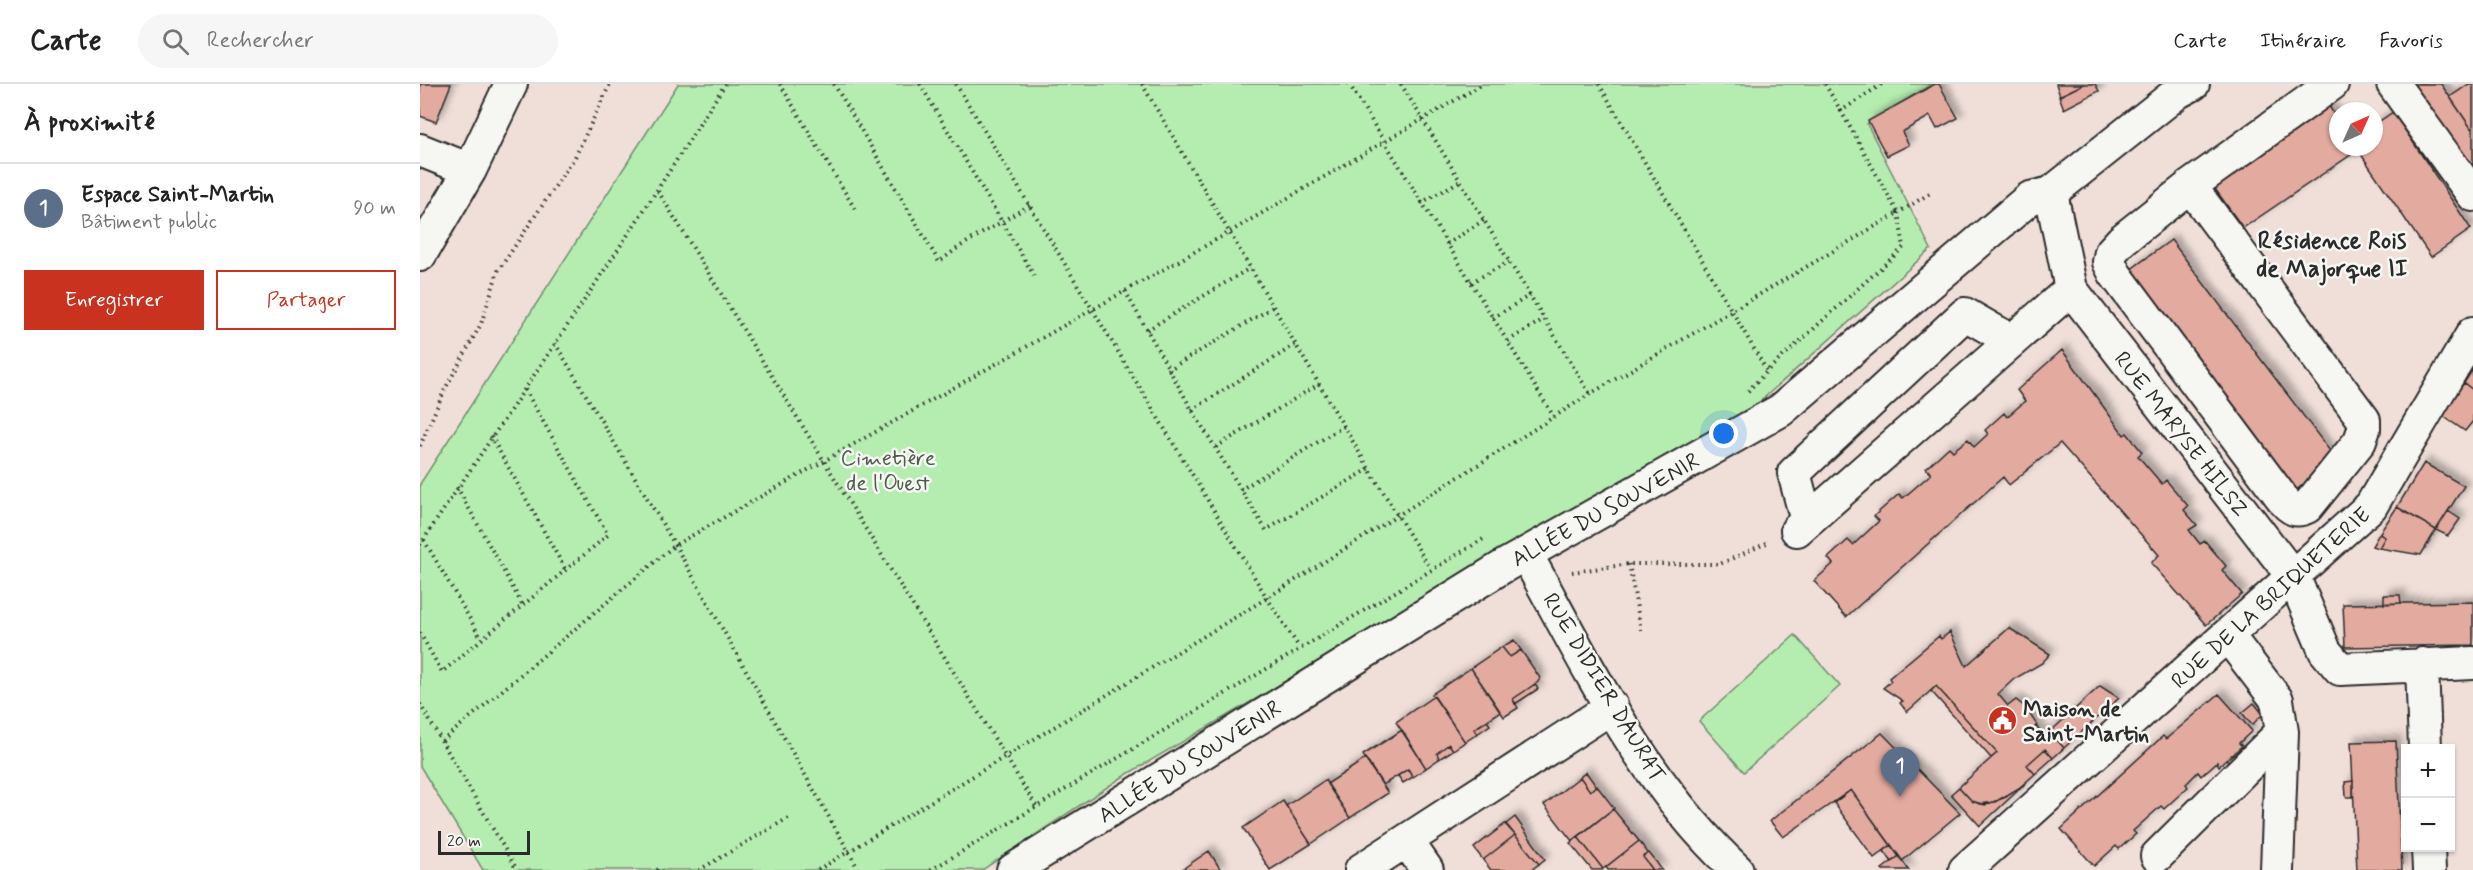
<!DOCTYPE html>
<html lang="fr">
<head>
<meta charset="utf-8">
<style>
  body { margin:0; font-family:Mynerve,sans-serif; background:#f6f6f6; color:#222 }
  .controls { position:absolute; right:18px; bottom:18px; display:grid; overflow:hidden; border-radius:0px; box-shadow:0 2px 4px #0004 }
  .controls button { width:54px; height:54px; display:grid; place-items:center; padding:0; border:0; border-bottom:2px solid #e0e0e0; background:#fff; color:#222; font:30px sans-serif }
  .compass { position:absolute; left:1909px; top:18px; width:54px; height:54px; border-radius:50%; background:#fff; box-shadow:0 2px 4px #0004; rotate:45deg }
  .scale { position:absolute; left:18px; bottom:15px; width:92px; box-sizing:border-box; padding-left:6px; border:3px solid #2b2b2b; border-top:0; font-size:16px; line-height:21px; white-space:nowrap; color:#2b2b2b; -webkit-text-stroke:4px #f6f6f2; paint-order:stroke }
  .you { position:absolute; left:1304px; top:350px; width:21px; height:21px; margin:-15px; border:4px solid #fff; border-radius:50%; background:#1a73e8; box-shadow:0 0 0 9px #1a73e833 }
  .badge { display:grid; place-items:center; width:39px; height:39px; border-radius:50%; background:#c8321e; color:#fff; font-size:20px; font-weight:700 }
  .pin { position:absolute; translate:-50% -50px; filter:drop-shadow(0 2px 3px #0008) }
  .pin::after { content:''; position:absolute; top:32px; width:21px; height:18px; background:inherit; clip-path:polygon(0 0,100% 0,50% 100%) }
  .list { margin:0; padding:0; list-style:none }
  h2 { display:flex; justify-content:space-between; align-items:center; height:78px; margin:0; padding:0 24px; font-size:26px }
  h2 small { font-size:20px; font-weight:400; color:#767676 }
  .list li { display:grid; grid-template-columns:39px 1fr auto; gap:18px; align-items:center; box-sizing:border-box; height:90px; padding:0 24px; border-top:2px solid #e0e0e0 }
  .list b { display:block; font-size:22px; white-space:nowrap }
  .list p { margin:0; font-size:20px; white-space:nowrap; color:#767676 }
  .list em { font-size:20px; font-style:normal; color:#767676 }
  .actions { display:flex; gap:12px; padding:18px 24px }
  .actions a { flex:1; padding:14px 0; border:2px solid #c8321e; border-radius:0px; text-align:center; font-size:21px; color:#c8321e }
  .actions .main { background:#c8321e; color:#fff }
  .icon { flex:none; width:33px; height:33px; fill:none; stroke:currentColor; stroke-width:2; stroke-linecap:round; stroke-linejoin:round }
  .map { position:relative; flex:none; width:2053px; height:786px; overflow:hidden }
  header { display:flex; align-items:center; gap:36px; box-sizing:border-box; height:84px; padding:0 30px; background:#fff; border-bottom:2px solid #e0e0e0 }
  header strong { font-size:28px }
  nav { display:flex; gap:33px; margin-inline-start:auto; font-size:21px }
  .search { width:420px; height:54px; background:#f6f6f6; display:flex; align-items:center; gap:15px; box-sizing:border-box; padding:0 21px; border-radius:33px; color:#767676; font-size:22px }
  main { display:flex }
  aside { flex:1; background:#fff }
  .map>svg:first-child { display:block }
  .green { fill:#b5edb0; stroke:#708c6e; stroke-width:1.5 }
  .building { fill:#e3aa9f; stroke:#2b2b2b; stroke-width:1.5; filter:url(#shadow) }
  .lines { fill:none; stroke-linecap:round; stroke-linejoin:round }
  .minor-casing { stroke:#2b2b2b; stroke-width:36 }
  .path { stroke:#2b2b2b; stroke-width:4; stroke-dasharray:1.5 4.5; stroke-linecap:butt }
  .minor { stroke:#f6f6f2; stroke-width:32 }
  .labels { text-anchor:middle; stroke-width:5; stroke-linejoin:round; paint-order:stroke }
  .street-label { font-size:22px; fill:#2b2b2b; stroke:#f6f6f2 }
  .park-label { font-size:22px; fill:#4e5c4c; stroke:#f6f6f2 }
  .poi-label { font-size:22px; font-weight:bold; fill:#2b2b2b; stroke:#f6f6f2; text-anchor:start }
  .neighbourhood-label { font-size:24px; font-weight:bold; fill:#2b2b2b; stroke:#f6f6f2 }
</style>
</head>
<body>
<header>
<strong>Carte</strong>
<div class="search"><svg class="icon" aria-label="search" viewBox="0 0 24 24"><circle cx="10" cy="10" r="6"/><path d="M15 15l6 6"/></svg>Rechercher</div>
<nav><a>Carte</a><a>Itinéraire</a><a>Favoris</a></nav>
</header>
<main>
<aside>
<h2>À proximité<small></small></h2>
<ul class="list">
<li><span class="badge" style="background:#5c6f8a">1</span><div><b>Espace Saint-Martin</b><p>Bâtiment public</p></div><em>90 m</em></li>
</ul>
<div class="actions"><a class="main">Enregistrer</a><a>Partager</a></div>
</aside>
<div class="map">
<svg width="2053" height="786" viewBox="0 0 2053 786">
  <defs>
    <filter id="shadow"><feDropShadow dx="5.5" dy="-5.5" stdDeviation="3" flood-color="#0004"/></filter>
  </defs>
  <rect width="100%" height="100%" fill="#f0dfd9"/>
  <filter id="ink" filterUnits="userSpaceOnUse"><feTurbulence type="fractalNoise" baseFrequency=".0167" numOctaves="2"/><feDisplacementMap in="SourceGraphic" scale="12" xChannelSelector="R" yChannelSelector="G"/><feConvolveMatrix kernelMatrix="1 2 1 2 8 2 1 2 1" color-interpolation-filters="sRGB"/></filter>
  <g filter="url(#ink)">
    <!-- green -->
    <path class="green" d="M258,0H1512L1447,40L1511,165L1336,321L704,692L562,786H63L0,682V400Z
      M1375,551L1420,602L1324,688L1279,637Z"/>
    <!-- building -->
    <path class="building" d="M0,0H31L16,38L0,32Z
      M1515,0H1519L1538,34L1517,45L1510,32L1482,48L1489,61L1467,72L1448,37Z
      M1636,0H1664L1640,12Z
      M1664,0H1675L1679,7L1644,25L1639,12Z
      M1992,0H2021L2053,47V90Z
      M2049,0H2053V47L2030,13Z
      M1909,22L1918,37V63H1936L1938,66L1823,144L1793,102Z
      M1973,28L2051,145L2011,173L1936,63H1954V41Z
      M1751,156L1916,375L1875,407L1710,186Z
      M1642,266L1704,351L1707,349L1722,368L1718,372L1742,400L1746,396L1768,422L1764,426L1777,441L1769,446L1780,460L1785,457L1806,482L1802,486L1822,510L1786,541L1731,479L1739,471L1640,359L1589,401L1583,393L1426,533L1394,497L1413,480L1408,474L1428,456L1433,461L1459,437L1454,432L1479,410L1483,414L1511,390L1506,384L1529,363L1533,367L1548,355L1554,363L1568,350L1565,346L1584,329L1587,333L1605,317L1597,306Z
      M2053,285V306L2044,299Z
      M2044,299L2053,306V337L2045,347L2020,330Z
      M2004,379L2044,402L2016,446L1977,423Z
      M1977,423L2016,446L2001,471L1959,464L1965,453L1959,450Z
      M2028,427L2040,435L2028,452L2016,446Z
      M1959,450L1965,453L1959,464L1952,462Z
      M1964,511H1980L1981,519L1964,520Z
      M2053,518V561L1925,563L1923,520Z
      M1589,544L1630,570L1622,579L1594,595L1578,610L1588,622L1596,616L1605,623L1617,641L1611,647L1619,657L1630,648L1644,664L1633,674L1625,665L1607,681L1615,690L1599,704L1575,718L1560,720L1552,717L1539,703L1577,669L1516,602L1487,628L1480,619L1483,617L1463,604L1471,597L1469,594L1519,552L1521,555L1530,548L1546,582Z
      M1094,556L1101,566L1090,573L1082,563Z
      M1082,563L1090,573L1101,566L1120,594L1118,598L1093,615L1098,624L1084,633L1051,584Z
      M1051,584L1080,628L1054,645L1057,650L1045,658L1012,610Z
      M1115,600L1118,605L1095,620L1093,615Z
      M1516,602L1577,669L1571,674L1511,607Z
      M1680,602L1699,614L1644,664L1630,648Z
      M1799,610L1832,647L1819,659L1822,662L1799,682L1797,678L1781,692L1778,688L1766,700L1768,703L1744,725L1741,722L1713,747L1716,750L1699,765L1696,762L1674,782L1641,745L1743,652L1746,655Z
      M1014,612L1045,658L1033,666L1029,660L1017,669L1019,675L1006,684L976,638Z
      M1834,619L1843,630L1832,641L1822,629Z
      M1067,637L1070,641L1057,650L1054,645Z
      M1616,642L1625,652L1619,657L1611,647Z
      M982,646L1006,684L993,693L988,685L963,701L943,671Z
      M1462,649L1540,729L1482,777L1431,706L1363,753L1350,737Z
      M1976,657L1982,786H1937L1931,658Z
      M1029,660L1033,666L1019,675L1017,669Z
      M1625,665L1633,674L1615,690L1607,681Z
      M945,675L968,709L930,734L907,700Z
      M988,685L993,693L983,699L978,692Z
      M1166,688L1176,702L1170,707L1160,693Z
      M1160,693L1170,707L1177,702L1194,724L1152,757L1124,721Z
      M905,696L930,734L891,760L866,722Z
      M1933,697V713H1926L1925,698Z
      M1607,698L1560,742L1531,710L1539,703L1552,717L1565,721L1586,713Z
      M1431,706L1471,761L1454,774L1414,719Z
      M863,717L891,760L850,786L823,744Z
      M1193,725L1219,757L1183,785L1158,753Z
      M1095,733L1125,775L1119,780L1086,740Z
      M1085,740L1095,751L1063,776L1054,764Z
      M1095,751L1119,780L1111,786H1071L1063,776Z
      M1158,753L1183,785L1182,786H1172L1150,759Z
      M1219,757L1228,769L1223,773L1233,786H1188L1186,783Z
      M1471,761L1479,772L1472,778L1464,767Z
      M789,767L801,786H761Z
      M1229,769L1237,779L1242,786H1233L1223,773Z
      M1479,772L1489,786H1463L1462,785Z"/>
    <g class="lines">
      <defs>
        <path id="minor" d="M1973,0L2053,111
          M0,66L50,86
          M1770,102L1944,336V345L1940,357L1887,423C1877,428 1872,426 1865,418L1695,190L1689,178L1691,168L1702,156L1770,102L1912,0
          M1631,109L1651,205L1874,494L1905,567L1920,585L2053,579
          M0,171L50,86L91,0
          M1387,437L1374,389L1545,230L1592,257
          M1377,446L1651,205
          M1106,470C1167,581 1223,699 1317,786
          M1808,552L1857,616L1862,648L1857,786
          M2002,580L2005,664
          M987,757L1007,786
          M2008,764L2009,786
          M1737,772L1862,648
          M593,786L1084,482L1361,326L1610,114L1631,109L1758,8L1773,0
          M941,786L1192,623
          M1545,786L1951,422L2053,249"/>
      </defs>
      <!-- minor casing -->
      <use href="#minor" class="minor-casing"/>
      <!-- path -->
      <path class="path" d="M360,0L435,125
        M414,0L519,178L539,163L610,121
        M500,0L616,195
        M536,0L847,514L879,563
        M722,0L949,385L1010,484
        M929,0L1134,333
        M981,0L1170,310
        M1179,0L1347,287
        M1405,0L1421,27
        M238,107L616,722
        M1001,119L1040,97
        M1027,160L1064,136
        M1051,198L1089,178
        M705,207L772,326L846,446L949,385
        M1073,234L1110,211
        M727,246L830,184
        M1088,257L1124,235
        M135,259L255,461L439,786
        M748,286L853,223
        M1328,307L1347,287L1484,163L1478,129L1512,108
        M772,326L875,261
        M71,352L145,485
        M0,362L25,305L61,240L78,187L155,73L190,0
        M796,363L899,300
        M37,403L102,520
        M820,406L924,342
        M4,456L61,554
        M0,461C102,308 207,156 305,0
        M1209,480L1221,546
        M1152,488L1209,480H1300L1349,458
        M0,549L22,588L188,451L104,304
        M0,620L97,786
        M22,657L255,461L808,149L1063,0
        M237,786L240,784L242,786
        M279,786L370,733
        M398,786L847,514L1170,310L1478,129L1421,27L1462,0
        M511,786L1065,454"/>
      <!-- minor -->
      <use href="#minor" class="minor"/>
    </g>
  </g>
  <!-- icons -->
  <defs>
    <symbol id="civic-disc" viewBox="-11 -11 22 22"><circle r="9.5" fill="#c8321e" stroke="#f6f6f2"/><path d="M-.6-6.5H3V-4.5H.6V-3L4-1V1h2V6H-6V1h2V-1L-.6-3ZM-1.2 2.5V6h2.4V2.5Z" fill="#fff"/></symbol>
  </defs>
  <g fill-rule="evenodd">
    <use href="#civic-disc" x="1566" y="620" width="33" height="33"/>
  </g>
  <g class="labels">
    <!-- street labels -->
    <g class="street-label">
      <text transform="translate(1762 349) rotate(52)" y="8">RUE MARYSE HILSZ</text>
      <text transform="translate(1185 425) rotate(-29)" y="8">ALLÉE DU SOUVENIR</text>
      <text transform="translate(1850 513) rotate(-42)" y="8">RUE DE LA BRIQUETERIE</text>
      <text transform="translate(1185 603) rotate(59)" y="8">RUE DIDIER DAURAT</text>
      <text transform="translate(769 677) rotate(-32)" y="8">ALLÉE DU SOUVENIR</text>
    </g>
    <!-- park labels -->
    <g class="park-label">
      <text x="468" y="381">Cimetière<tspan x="468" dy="25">de l'Ouest</tspan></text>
    </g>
    <!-- poi labels -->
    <g class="poi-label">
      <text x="1603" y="632">Maison de<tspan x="1603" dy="25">Saint-Martin</tspan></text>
    </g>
    <!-- neighbourhood labels -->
    <g class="neighbourhood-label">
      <text x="1912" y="164">Résidence Rois<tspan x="1912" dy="28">de Majorque II</tspan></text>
    </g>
  </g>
</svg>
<div class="controls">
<button>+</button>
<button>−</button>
</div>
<svg class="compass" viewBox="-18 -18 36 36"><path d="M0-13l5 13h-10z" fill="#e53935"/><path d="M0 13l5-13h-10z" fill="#767676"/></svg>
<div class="scale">20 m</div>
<div class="you"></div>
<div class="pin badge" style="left:1480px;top:713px;background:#5c6f8a">1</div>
</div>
</main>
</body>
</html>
